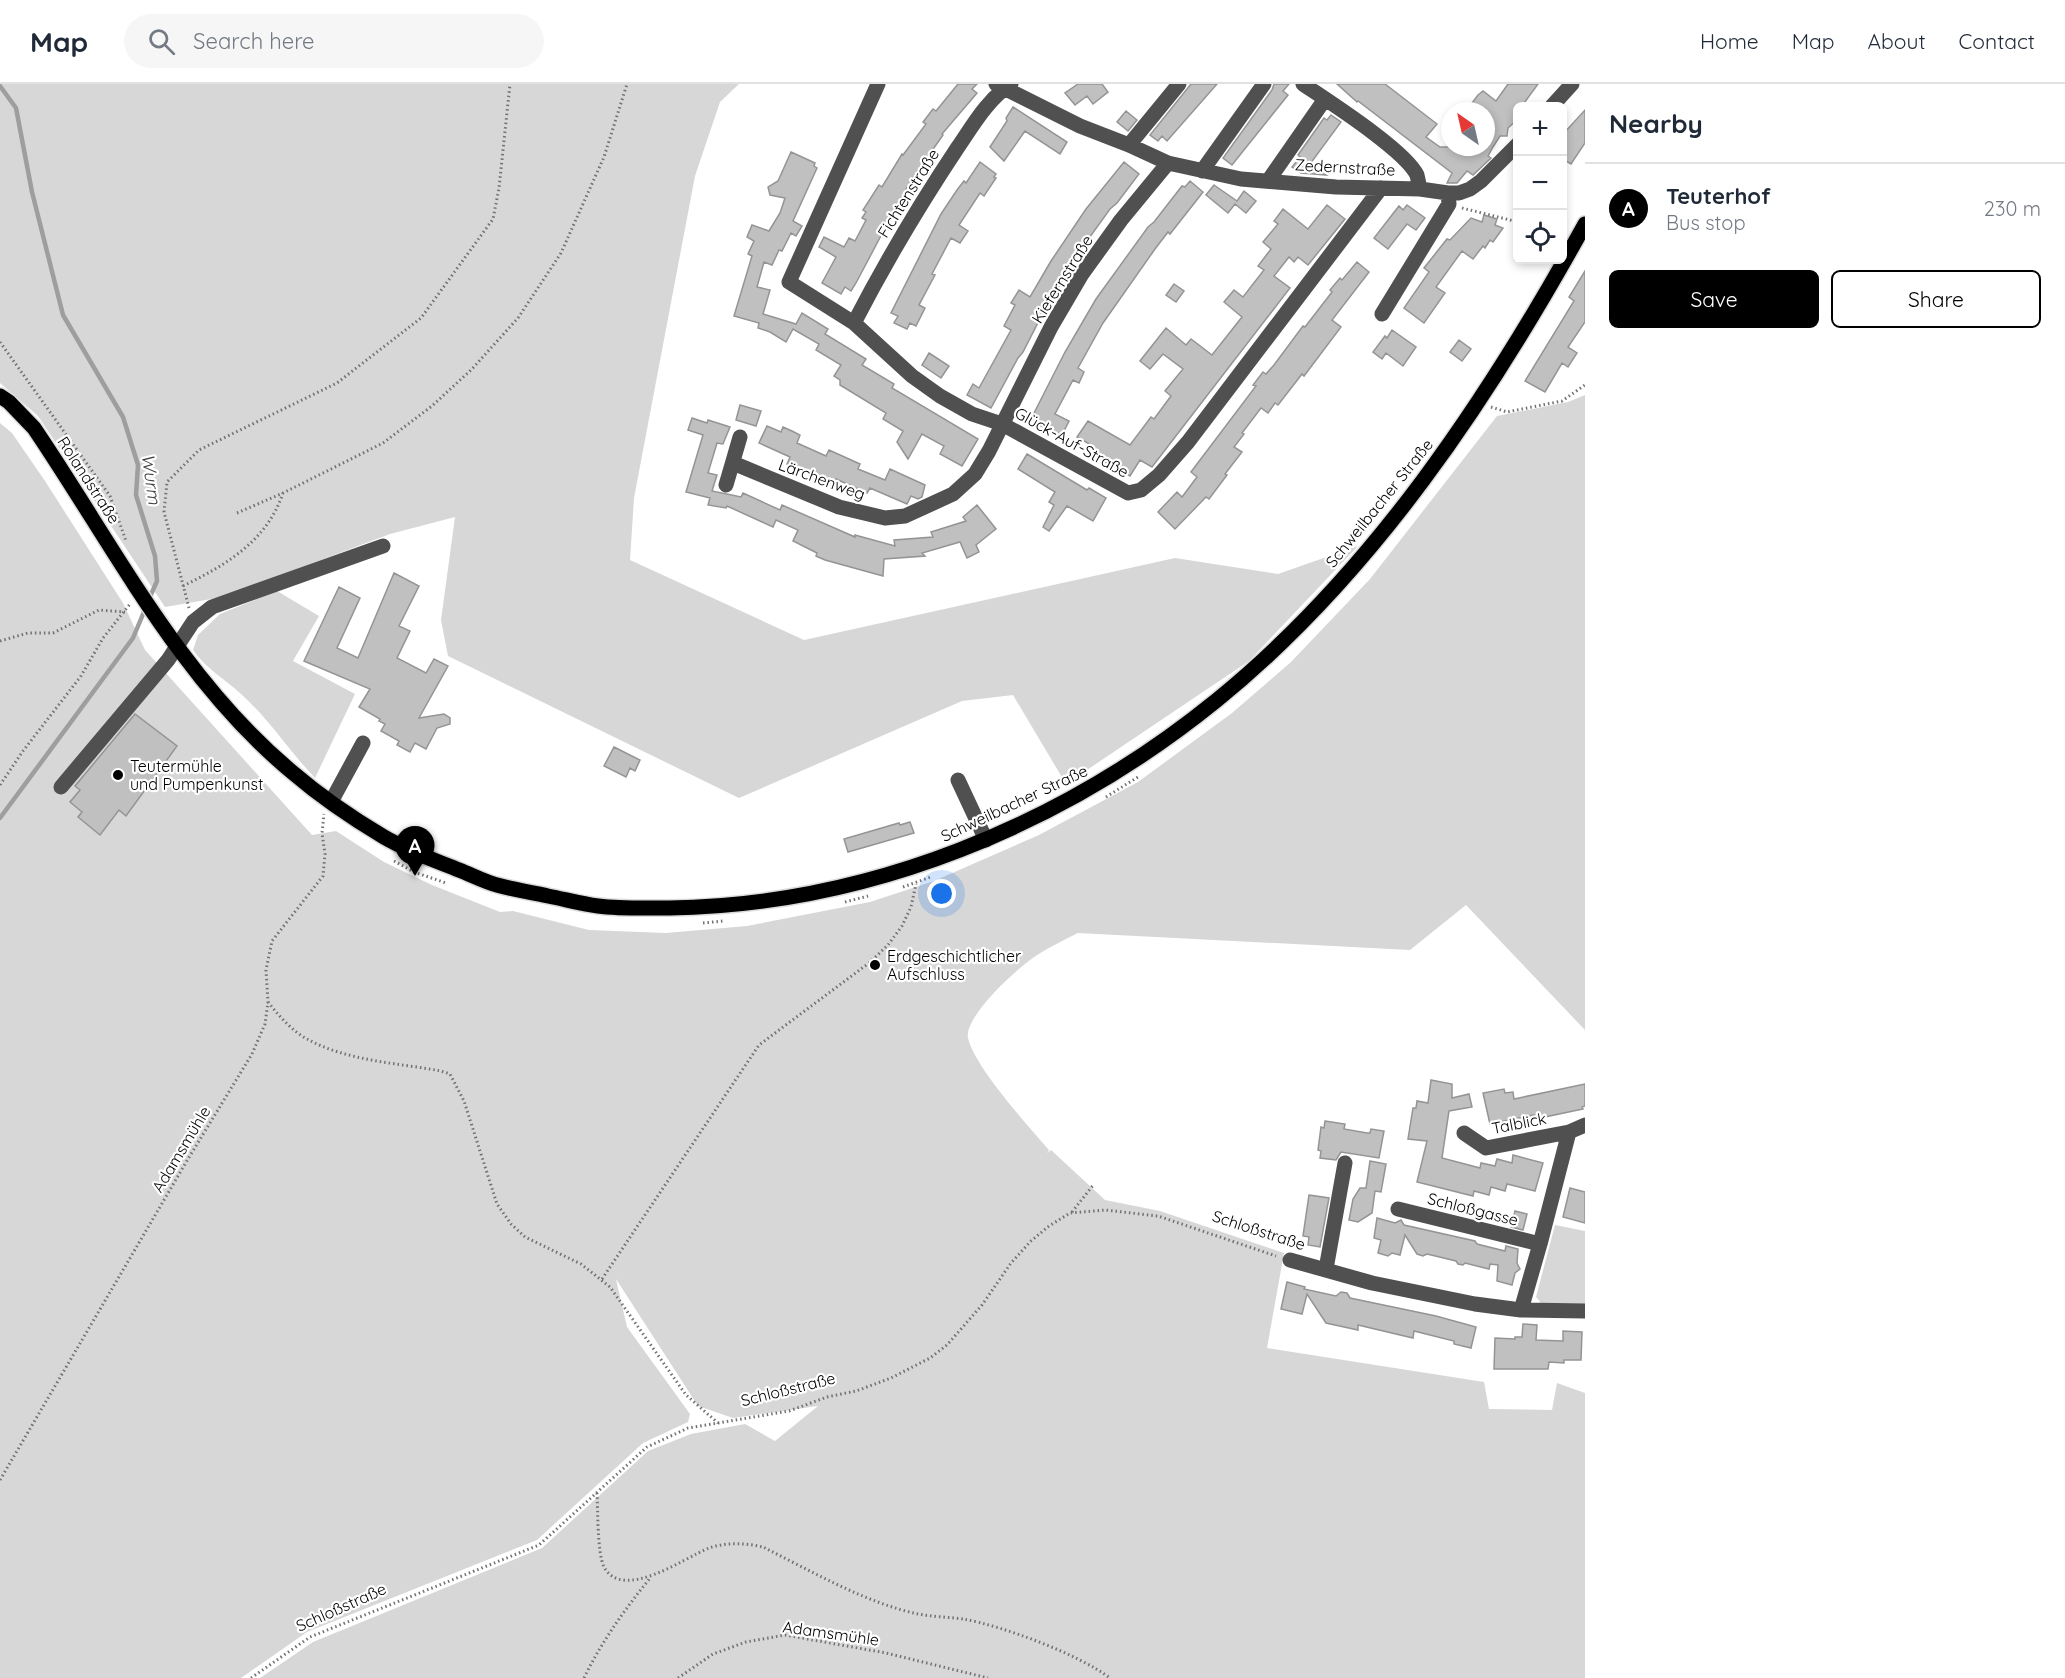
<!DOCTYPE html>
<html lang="en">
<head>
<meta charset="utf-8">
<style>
  body { margin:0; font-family:Quicksand,sans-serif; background:#f6f6f7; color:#1f2937 }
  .controls { position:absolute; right:18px; top:18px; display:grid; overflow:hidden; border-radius:9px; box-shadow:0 3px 9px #0003 }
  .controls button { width:54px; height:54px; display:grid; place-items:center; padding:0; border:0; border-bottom:2px solid #e0e1e3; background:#fff; color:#1f2937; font:30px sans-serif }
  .compass { position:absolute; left:1441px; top:18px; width:54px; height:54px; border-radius:50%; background:#fff; box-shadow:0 3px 9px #0003; rotate:326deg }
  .you { position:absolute; left:942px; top:810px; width:21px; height:21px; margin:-15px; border:4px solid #fff; border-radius:50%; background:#1a73e8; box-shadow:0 0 0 9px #1a73e833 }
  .badge { display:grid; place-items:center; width:39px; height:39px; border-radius:50%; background:#000; color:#fff; font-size:20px; font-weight:700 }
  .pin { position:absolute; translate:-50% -50px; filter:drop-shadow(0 2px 3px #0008) }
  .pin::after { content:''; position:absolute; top:32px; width:21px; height:18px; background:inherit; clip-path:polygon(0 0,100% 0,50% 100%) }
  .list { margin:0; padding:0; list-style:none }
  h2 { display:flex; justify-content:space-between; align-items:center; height:78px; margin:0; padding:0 24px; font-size:26px }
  h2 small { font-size:20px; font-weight:400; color:#747a83 }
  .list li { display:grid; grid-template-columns:39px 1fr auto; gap:18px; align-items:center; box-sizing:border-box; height:90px; padding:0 24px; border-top:2px solid #e0e1e3 }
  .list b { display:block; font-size:22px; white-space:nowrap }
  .list p { margin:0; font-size:20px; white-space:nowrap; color:#747a83 }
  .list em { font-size:20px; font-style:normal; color:#747a83 }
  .actions { display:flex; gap:12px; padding:18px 24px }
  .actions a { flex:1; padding:14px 0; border:2px solid #000; border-radius:9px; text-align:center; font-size:21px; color:#000 }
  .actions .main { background:#000; color:#fff }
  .icon { flex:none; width:33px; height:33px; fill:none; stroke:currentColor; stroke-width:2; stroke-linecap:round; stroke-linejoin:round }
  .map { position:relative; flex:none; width:1585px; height:1594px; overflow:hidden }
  header { display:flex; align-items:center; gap:36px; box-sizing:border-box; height:84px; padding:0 30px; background:#fff; border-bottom:2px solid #e0e1e3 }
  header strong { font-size:28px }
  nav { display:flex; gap:33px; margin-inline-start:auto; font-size:21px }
  .search { width:420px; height:54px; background:#f6f6f7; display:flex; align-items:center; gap:15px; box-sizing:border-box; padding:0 21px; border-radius:33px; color:#747a83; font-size:22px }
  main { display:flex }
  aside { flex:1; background:#fff }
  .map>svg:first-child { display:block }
  .green { fill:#d7d7d7 }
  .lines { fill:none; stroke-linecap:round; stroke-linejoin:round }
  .stream { stroke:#9e9e9e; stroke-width:4.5 }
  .building { fill:#c0c0c0; stroke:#949494; stroke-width:1.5 }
  .major-casing { stroke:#dbdbdb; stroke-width:18 }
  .path { stroke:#727272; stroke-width:3; stroke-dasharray:1.5 3; stroke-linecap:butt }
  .minor { stroke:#505050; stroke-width:15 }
  .major { stroke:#000; stroke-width:15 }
  .poi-dot { fill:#000; stroke:#fff; stroke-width:2 }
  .labels { text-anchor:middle; stroke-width:4.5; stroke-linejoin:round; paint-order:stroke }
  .street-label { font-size:16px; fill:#000; stroke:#fff }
  .poi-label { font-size:16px; fill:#000; stroke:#fff; text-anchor:start }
  .water-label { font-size:18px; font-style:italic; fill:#3f3f3f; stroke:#fff }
</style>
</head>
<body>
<header>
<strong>Map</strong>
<div class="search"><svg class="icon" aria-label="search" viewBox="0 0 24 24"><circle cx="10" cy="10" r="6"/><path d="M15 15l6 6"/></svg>Search here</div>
<nav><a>Home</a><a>Map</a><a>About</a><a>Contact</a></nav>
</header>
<main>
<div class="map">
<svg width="1585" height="1594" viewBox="0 0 1585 1594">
  <rect width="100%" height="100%" fill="#fff"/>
  <!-- green -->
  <path class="green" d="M0,0H739L720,18L695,92L634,414L630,476L804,556L1175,474L1278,490L1358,462L1249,577L1066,700L1013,611L962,617L739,714L448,572L441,536L455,433L390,450L223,513L165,523L38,332L0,299Z
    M1585,311V946L1466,821L1410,866L1078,849C1062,857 1045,865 1030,876C1014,888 964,933 968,954C974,982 1028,1042 1049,1066L1047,1069L1051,1066L1105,1116L1160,1127L1284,1169L1267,1264L1484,1298L1489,1325L1552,1326L1557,1299L1585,1309V1594H260L313,1558L542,1464L648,1367L691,1350L745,1340L775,1357L818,1322L733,1334L698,1322L616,1195L627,1243L690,1330L688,1338L643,1359L537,1456L307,1548L241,1594H0V339L12,349L45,397L123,519L145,566L312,751L336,747L384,778L432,801L500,828L513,827L589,846L666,849L747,842L870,818L934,797L1039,751L1138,698L1232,629L1291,578L1370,495L1497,332L1568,318Z
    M277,507L319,532L293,577L355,610L315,694C289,667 269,635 241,610C225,595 206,585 193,566L198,551L220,530Z
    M1555,1141L1585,1147V1223L1545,1224L1536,1213Z"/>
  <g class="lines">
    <!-- stream -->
    <path class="stream" d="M0,2L16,24L32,108L63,231L123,333L138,381L136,411L155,472L157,497L149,515
      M0,734L133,554L146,523"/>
  </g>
  <!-- building -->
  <path class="building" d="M958,0H977L972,5L977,9L942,50L943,51L912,95L883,145L884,146L856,199L851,207L845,203L841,210L822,199L836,173L819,163L824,153L844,163L849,154L855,157L866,136L862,134L866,128L863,126L879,101L882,103L902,70L903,71L926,40L923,38L933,25L936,27Z
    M1078,0H1102L1108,8L1093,20L1087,12L1075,21L1065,9Z
    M1191,0H1217L1167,57L1162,52L1158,57L1150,51Z
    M1274,0H1289L1283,7L1288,11L1232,81L1223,74L1272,6Z
    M1337,0H1385L1437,40L1426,53L1440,63H1486V27H1466L1478,11L1483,7L1496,17L1508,0H1538L1522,22H1518V35L1508,44L1507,52H1500L1493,63L1488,72L1491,74L1473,91L1467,87L1457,99H1447L1452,89L1358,17L1357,18Z
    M1013,23L1067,58L1060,70L1025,47L1004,77L990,63L1007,37L1006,34Z
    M1585,26V59L1571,80L1563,75V50Z
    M1126,27L1137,36L1128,47L1117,38Z
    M1331,31L1341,38L1310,80L1326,91L1301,89L1292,83L1300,73L1298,71L1324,34L1327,36Z
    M791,68L815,79L814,82L817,84L793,137L802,142L796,152L791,149L782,167L779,166L772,181L764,178L757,203L770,206L763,230L796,240L802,229L828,245L825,250L866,275L862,281L894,300L892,304L978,355L962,382L940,370L944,362L922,350L908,375L897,358L903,347L883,335L886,329L840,301V296L834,292L841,281L816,266L819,260L793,245L786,258L770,248L758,244L759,239L734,232L752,172L748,170L754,157L747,153L752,141L769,147L780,129L785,114L770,111L768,103L778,97Z
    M980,78L996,90L994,93L996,94L984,112L980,109L959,141L968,147L960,159L951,154L932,190L935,191L919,221L925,224L916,242L910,239L907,245L894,239L898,232L891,229L941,130L957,106L964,97L966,99Z
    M1124,78L1139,90L1117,119L1110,125L1074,175L1052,216L1046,223L1023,268L1018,274L991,324L967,311L973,300L979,304L1011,246L1004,242L1015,221L1011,219L1019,206L1030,213L1051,177L1086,125Z
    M1190,97L1203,108L1170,150L1168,148L1155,165L1103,239L1078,284L1084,288L1079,299L1073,296L1055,330L1069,337L1062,351L1039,341L1031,335L1065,268L1096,215L1148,143L1154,138L1182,102L1185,103Z
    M1214,101L1237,117L1244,107L1256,117L1246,129L1235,120L1228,129L1206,111Z
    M1327,121L1345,135L1308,181L1298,173L1294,178L1289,173L1274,192L1290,204L1152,383L1140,376L1130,392L1089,369L1093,362L1077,353L1088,337L1130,361L1151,333L1154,335L1171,312L1165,307L1183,285L1163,270L1150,285L1140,277L1166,244L1186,261L1191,255L1212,271L1242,233L1224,218L1234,206L1243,213L1264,186L1258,182L1271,165L1263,158L1278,140L1274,137L1283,125L1308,145Z
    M1407,121L1425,134L1416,146L1407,140L1388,165L1374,154L1399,122L1403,126Z
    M1484,131L1497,135L1495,141L1503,144L1493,158L1490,156L1485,164L1483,162L1473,175L1462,167L1436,203L1445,209L1424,239L1404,224L1429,188L1424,184L1447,155L1450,156L1471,134L1482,138Z
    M1357,178L1369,188L1332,236L1341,243L1304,292L1302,290L1278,321L1275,319L1268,329L1261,324L1242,349L1244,350L1234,363L1242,368L1225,390L1227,391L1209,415L1206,413L1175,445L1158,428L1177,408L1182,413L1197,393L1191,388L1256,302L1253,301L1263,288L1266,290L1274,281L1303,242L1305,243L1332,208L1330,206L1340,194L1342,196Z
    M1585,187V238L1568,263L1577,269L1568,283L1562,279L1545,308L1525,297L1574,217L1569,213Z
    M1174,200L1184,207L1176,218L1166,211Z
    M1392,246L1416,263L1403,282L1386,269L1382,275L1373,268L1385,252L1387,254Z
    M1459,256L1471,265L1462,277L1450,268Z
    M929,269L949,282L941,294L922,281Z
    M740,321L761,327L756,342L736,336Z
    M692,334L707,339L708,336L730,343L723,360L717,359L708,389L717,391L712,407L741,413L743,409L780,426L782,421L855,453V451L895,462L894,456L933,453L931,448L966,437L963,433L977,421L996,445L976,461L979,468L967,474L960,458L922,469L925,472L884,475L883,492L825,476L816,472L817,469L793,457L798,446L776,436L773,443L727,422L726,424L708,421L710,414L686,408L703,351L688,346Z
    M767,342L781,348L783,343L792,347L800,351L797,359L826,372L829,366L860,380L858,385L885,396L890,385L925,401L922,413L918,415L911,412L907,420L870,404L867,409L836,395L833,400L787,380L790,373L759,359Z
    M1027,370L1087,406L1089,404L1106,414L1093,437L1067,422L1049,447L1043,443L1054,421L1049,418L1055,408L1018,385Z
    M394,489L419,502L399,542L410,547L397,574L426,589L434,575L448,582L419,634L444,630L450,634V640L437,644L426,665L415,659L410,668L397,661L399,657L381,647L385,640L379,637L380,635L359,623L370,605L304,577L339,503L360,514L337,564L358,574Z
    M135,630L177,662L126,732L119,726L100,751L78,733L82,728L70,718L80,706L75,702Z
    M614,663L640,676L635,687L630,684L626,693L604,682Z
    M910,738L914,749L848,768L844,755L899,739L900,741Z
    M1431,996L1452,1000V1014L1469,1010L1472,1023L1449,1027L1442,1074L1480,1084L1481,1079L1495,1082L1497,1075L1512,1079L1513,1071L1543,1079L1535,1107L1507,1100L1505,1107L1491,1103L1489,1111L1474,1107L1473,1112L1417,1098L1427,1057L1408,1055L1413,1024H1416L1417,1017L1428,1019Z
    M1585,1000V1022L1582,1023L1583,1025L1535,1035L1534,1031L1490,1040L1483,1009L1504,1005L1505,1009L1513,1008L1514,1015Z
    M1325,1037L1345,1040L1344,1045L1367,1049H1370L1371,1045L1384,1047L1379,1074L1341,1068L1336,1076L1320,1074L1321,1067L1318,1066L1321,1043L1324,1044Z
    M1370,1077L1386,1080L1381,1108L1375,1107L1372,1129L1358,1138L1349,1136L1353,1115L1360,1104H1366Z
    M1570,1104L1585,1108V1139L1563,1133Z
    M1309,1111L1329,1114L1320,1163L1308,1161L1309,1153L1303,1152Z
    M1515,1127L1527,1130L1523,1146L1511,1143Z
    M1377,1134L1395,1139L1401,1136L1404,1141L1475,1157L1477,1160L1505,1167L1506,1162L1518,1165L1517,1179L1520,1185L1515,1189L1512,1201L1497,1197L1498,1181L1490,1180L1489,1185L1465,1179L1463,1181L1458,1180L1456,1177L1427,1170L1423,1172L1417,1170L1405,1151L1400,1171L1392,1169L1388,1172L1378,1169L1381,1156L1374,1154Z
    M1287,1198L1305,1203L1304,1205L1336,1212L1341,1208L1347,1209L1350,1214L1436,1232L1476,1243L1471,1264L1454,1260V1257L1414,1247L1413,1254L1358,1241V1246L1326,1239L1307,1210L1302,1230L1281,1225Z
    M1523,1240L1537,1241L1536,1256L1563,1257V1247L1582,1248L1581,1276H1564V1279L1549,1278L1548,1285H1494L1495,1254L1515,1255V1253H1522Z"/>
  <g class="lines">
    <defs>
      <path id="major" d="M0,312L9,318L34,344C114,462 180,595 292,688C320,712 352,734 384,753C408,767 434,776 459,786C472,791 485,798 497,801C514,806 531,808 548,812C564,815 581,820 598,822C622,825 646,824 670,824C869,821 1063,741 1217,616C1373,489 1489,314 1585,140"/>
    </defs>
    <!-- major casing -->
    <use href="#major" class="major-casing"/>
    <!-- path -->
    <path class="path" d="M1462,124L1518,138
      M0,258L110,412L126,457
      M1491,323L1507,328L1562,317L1585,301
      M237,429L283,409L383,359L432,322L472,285L518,234L561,169L604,73L627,0
      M183,502C226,481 267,457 283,409
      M189,524L164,428L167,398L199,366L337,299L421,234L493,135L499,104L510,0
      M0,557L28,549H53L99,526L125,528
      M0,701L23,667L81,592L103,554L130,520
      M1106,713L1138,693
      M394,777L414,788L446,799
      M903,803L931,793
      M845,818L868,812
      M703,839L723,837
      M268,918C279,932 293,948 309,956C348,977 398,979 441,987L450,990L464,1017L497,1120L511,1140L525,1153L581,1180L610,1203L686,1311L718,1339
      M1072,1128L1094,1100
      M602,1195L759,961L869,879L888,861L902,842L911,823L916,800
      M0,1396L188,1075L252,970L265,940L268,918L266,886L272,857L323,792L325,770L322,749L324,730
      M597,1409C598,1426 597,1468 604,1483C623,1518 684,1474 709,1464C726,1458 746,1459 763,1463C811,1487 866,1519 918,1530C933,1533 948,1533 963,1535C1003,1542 1078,1570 1110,1594
      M251,1594L310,1553L539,1461L647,1363L688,1344L789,1327L827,1313L856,1307L891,1294L930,1274L947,1261L982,1221L1011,1179L1031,1157L1049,1142L1070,1129L1105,1126L1158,1132L1276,1172
      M584,1594C602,1557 625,1525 651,1493
      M678,1594L713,1570L746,1558L785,1551L886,1569L988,1594"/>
    <!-- minor -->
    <path class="minor" d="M878,0L789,198L854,239L912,292L940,312L972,330L1002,340L1128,409L1141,406L1159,391L1188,358L1381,104
      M996,0L1080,42L1129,61L1168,79L1241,95L1336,103L1420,105L1448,109H1459L1470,105L1481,97L1518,60
      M1303,0C1328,17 1405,66 1417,91C1418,95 1419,101 1420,105
      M1552,22L1572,0
      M1129,61L1179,0
      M1202,87L1264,0
      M1268,97L1325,15
      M1382,230L1449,120L1448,109
      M854,239C885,179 920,120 958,63C973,41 988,15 1011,0
      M733,379L839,423L885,434L905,432L953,410L975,390L989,367L1051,243L1082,190L1121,136L1168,79
      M726,401L740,353
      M958,696L986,756
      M61,703L168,576L193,538L212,523L383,462
      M331,718L363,659
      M1464,1049L1486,1064L1569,1048L1585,1041
      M1398,1125L1540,1160
      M1290,1176L1372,1199L1475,1220L1521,1226L1585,1227
      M1326,1185L1345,1079
      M1521,1226L1540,1160L1569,1048"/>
    <!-- major -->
    <use href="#major" class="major"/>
  </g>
  <!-- markers -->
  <g class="poi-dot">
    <circle cx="118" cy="691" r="6"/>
    <circle cx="875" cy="881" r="6"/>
  </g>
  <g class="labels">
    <!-- street labels -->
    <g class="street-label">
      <text transform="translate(1345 83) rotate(3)" y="6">Zedernstraße</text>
      <text transform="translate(908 109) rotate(-58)" y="6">Fichtenstraße</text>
      <text transform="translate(1062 195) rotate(-58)" y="6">Kiefernstraße</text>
      <text transform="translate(1072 358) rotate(29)" y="6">Glück-Auf-Straße</text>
      <text transform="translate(822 395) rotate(20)" y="6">Lärchenweg</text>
      <text transform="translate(89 396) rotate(57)" y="6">Rolandstraße</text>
      <text transform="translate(1379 419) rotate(-51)" y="6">Schweilbacher Straße</text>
      <text transform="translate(1014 719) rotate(-25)" y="6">Schweilbacher Straße</text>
      <text transform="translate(1519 1039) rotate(-11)" y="6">Talblick</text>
      <text transform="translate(181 1065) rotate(-59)" y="6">Adamsmühle</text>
      <text transform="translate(1473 1125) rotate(14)" y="6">Schloßgasse</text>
      <text transform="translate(1259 1146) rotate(18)" y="6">Schloßstraße</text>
      <text transform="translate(788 1305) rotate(-14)" y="6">Schloßstraße</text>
      <text transform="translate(341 1523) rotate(-24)" y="6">Schloßstraße</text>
      <text transform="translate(831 1549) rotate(8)" y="6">Adamsmühle</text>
    </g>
    <!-- poi labels -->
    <g class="poi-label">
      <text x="130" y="688">Teutermühle<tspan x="130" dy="18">und Pumpenkunst</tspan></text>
      <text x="887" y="878">Erdgeschichtlicher<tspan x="887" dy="18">Aufschluss</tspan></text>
    </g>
    <!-- water labels -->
    <g class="water-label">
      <text transform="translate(151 395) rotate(82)" y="6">Wurm</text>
    </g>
  </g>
</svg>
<div class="controls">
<button>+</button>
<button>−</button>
<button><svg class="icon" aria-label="locate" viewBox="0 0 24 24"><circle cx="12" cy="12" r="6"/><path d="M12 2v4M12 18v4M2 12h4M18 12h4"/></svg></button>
</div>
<svg class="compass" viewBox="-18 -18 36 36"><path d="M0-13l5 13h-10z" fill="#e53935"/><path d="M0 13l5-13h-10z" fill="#747a83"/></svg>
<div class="you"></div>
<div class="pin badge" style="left:415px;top:792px">A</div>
</div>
<aside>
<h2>Nearby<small></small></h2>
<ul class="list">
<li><span class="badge">A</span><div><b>Teuterhof</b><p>Bus stop</p></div><em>230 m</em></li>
</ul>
<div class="actions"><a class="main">Save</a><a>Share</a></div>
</aside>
</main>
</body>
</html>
